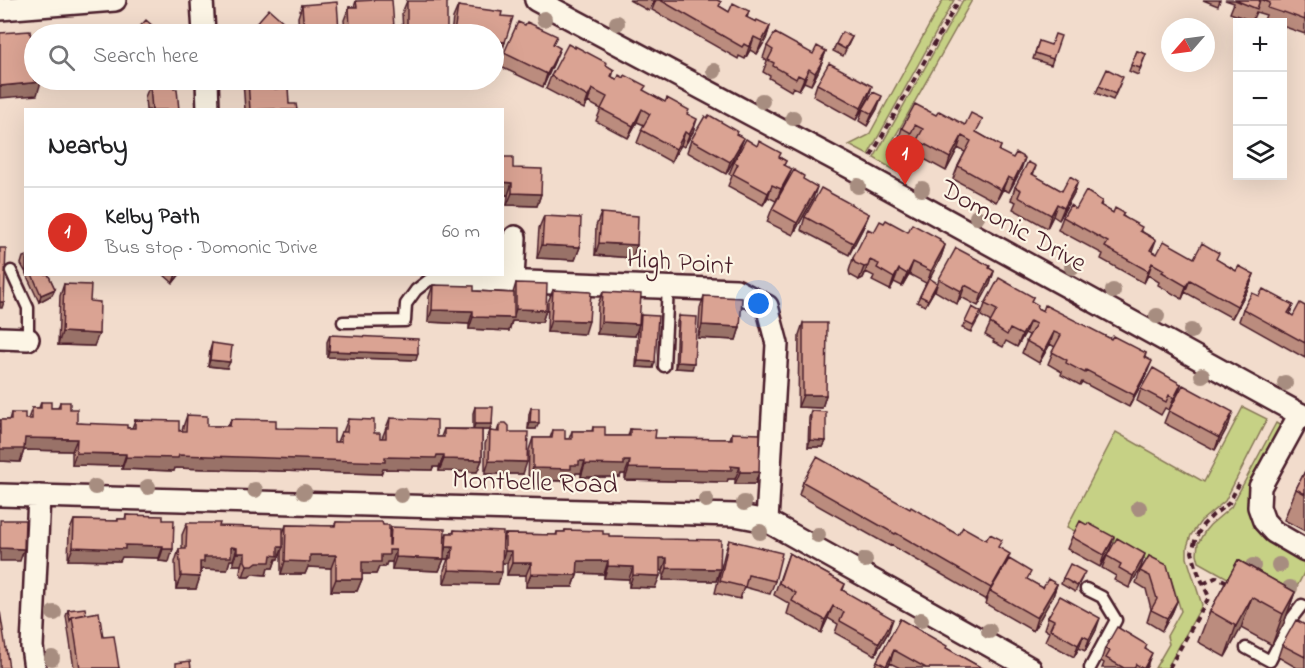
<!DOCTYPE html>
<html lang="en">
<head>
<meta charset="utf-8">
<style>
  body { margin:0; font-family:"Indie Flower",sans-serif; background:#f6f6f6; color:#202124 }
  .controls { position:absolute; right:18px; top:18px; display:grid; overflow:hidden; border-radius:0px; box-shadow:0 6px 24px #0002 }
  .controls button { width:54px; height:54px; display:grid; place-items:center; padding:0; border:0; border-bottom:2px solid #e0e0e0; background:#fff; color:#202124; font:30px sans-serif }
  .compass { position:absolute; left:1161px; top:18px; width:54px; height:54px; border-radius:50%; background:#fff; box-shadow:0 6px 24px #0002; rotate:242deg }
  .you { position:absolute; left:759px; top:304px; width:21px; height:21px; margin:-15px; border:4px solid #fff; border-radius:50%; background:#1a73e8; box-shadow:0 0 0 9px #1a73e833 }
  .badge { display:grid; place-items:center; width:39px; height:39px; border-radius:50%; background:#d93025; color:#fff; font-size:20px; font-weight:700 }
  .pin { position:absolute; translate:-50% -50px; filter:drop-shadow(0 2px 3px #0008) }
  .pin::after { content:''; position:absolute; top:32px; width:21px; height:18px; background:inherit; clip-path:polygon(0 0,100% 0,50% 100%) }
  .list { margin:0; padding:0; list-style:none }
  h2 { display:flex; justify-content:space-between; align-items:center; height:78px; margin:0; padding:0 24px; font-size:26px }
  h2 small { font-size:20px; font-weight:400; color:#757577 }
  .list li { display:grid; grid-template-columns:39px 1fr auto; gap:18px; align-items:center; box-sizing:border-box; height:90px; padding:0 24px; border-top:2px solid #e0e0e0 }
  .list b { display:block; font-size:22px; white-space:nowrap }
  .list p { margin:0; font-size:20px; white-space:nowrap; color:#757577 }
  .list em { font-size:20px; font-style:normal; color:#757577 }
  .icon { flex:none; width:33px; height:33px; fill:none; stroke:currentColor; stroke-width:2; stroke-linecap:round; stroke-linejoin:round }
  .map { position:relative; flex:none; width:1305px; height:668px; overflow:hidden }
  .search { position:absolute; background:#fff; box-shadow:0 6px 24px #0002; left:24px; top:24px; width:480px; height:66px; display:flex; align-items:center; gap:15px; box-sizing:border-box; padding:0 21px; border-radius:33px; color:#757577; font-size:22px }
  .panel { position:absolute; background:#fff; box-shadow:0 6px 24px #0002; left:24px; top:108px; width:480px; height:168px; border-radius:0px }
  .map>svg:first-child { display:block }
  .green { fill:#c6d185; stroke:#887858; stroke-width:1.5 }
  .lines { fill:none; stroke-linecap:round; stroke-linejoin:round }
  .service-casing { stroke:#4a1f2b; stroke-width:15 }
  .minor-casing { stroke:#4a1f2b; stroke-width:26 }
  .path { stroke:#4a1f2b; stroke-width:4; stroke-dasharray:6 4.5; stroke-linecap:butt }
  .service { stroke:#fcf5e5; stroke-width:10 }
  .minor { stroke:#fcf5e5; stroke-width:21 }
  .tree { fill:#a78d80 }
  .wall { fill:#bb8c7e; stroke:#4a1f2b; stroke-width:1.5 }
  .shaded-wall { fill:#997267; stroke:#4a1f2b; stroke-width:1.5 }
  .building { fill:#daa393; stroke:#4a1f2b; stroke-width:1.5 }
  .labels { text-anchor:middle; stroke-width:4.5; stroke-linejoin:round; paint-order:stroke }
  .street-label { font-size:27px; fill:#4a1f2b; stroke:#fcf5e5 }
</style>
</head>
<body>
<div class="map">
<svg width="1305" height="668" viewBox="0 0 1305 668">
  <rect width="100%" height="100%" fill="#f2dccc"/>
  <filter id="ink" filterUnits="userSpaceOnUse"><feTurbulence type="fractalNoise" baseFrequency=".0167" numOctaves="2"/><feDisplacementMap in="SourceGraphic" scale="12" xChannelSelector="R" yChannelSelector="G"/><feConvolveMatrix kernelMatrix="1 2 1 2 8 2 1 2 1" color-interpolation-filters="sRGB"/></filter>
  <g filter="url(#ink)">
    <!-- green -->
    <path class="green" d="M943,0H954L868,155L849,145L869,135Z
      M963,0H972L891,144L896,171L874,158Z
      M1243,407L1267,419L1225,501L1201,521L1191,535L1187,547V558L1202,605L1167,668H1155L1169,644L1167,636L1181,611L1169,572L1091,530L1080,534L1067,527L1116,432L1204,482Z
      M1276,423L1284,428L1251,489L1248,503L1254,527L1263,538L1278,548L1304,561L1305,571L1285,610L1199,562L1197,554L1198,543L1205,531L1210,525L1231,507Z"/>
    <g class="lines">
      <defs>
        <path id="service" d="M11,271L28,308V339
          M343,322L405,321L406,304L416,290L429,280L446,279
          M664,366L668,287
          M1086,589L1102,597L1116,620L1090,668
          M1246,648L1270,661L1292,618L1302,605"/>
        <path id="minor" d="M202,0L204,34
          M536,0L861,173L1305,417
          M0,9L115,0
          M207,80L208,110
          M446,279L736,290L767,306L777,344L767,521
          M513,281L515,237
          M0,338L28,339
          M1300,414L1260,487L1259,507L1264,521L1274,532L1305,550
          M0,495L735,515L767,521L1030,668
          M35,668L32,647L39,496"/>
      </defs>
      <!-- service casing -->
      <use href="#service" class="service-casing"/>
      <!-- minor casing -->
      <use href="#minor" class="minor-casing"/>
      <!-- path -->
      <path class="path" d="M871,156L959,0
        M1203,584L1217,577L1229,583
        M1169,668L1209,597L1197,570L1192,552L1196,537L1203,525L1213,515L1229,503L1239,484"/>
      <!-- service -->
      <use href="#service" class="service"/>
      <!-- minor -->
      <use href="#minor" class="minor"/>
    </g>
    <!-- trees -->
    <g class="tree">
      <circle cx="544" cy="19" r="8"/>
      <circle cx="617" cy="23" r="8"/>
      <circle cx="714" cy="71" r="8"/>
      <circle cx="762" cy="101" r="8"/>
      <circle cx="793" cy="118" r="8"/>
      <circle cx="858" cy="186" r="8"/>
      <circle cx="922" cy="189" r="8"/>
      <circle cx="977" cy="217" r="8"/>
      <circle cx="1072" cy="267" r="8"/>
      <circle cx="1113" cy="291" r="8"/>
      <circle cx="1157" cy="316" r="8"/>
      <circle cx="1191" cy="331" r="8"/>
      <circle cx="1202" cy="375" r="8"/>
      <circle cx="1285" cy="383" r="8"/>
      <circle cx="95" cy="487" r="8"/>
      <circle cx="148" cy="487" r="8"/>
      <circle cx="255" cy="490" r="8"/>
      <circle cx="304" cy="492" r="8"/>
      <circle cx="401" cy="495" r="8"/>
      <circle cx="706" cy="500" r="8"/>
      <circle cx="744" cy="503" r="8"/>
      <circle cx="1139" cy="508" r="8"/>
      <circle cx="760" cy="532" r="8"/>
      <circle cx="818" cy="535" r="8"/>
      <circle cx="865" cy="560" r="8"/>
      <circle cx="1279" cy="565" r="8"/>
      <circle cx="1253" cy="566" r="8"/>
      <circle cx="1290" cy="588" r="8"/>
      <circle cx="54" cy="613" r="8"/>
      <circle cx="921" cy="620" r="8"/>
      <circle cx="989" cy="631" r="8"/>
      <circle cx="52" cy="658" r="8"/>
    </g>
    <!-- wall -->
    <path class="wall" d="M629,0H655L649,11Z
      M656,0H717L721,2L719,6L729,12L749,11L747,18L756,22L770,26L766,39L757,54L750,50L745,59L739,56L738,59L652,10Z
      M1203,0H1220L1218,6Z
      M1225,0H1305V34L1282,26V22H1270L1264,20L1266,15L1256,12L1252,21L1230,13L1234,3Z
      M356,1L391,34H345L344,20L349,7H354Z
      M407,1L447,34H403L402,13Z
      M302,5L339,30L338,34H299L298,17Z
      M458,6L501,16L505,42L501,54L494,34H451L453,18Z
      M852,37L843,56L833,51L836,44Z
      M1039,41L1053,59L1051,65L1033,59Z
      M554,45L555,60L543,87L499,66L504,53Z
      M767,46L813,54L826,51L818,72L811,85L804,82L799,90L793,87L791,91L769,78L770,76L763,72L767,61L763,58Z
      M1137,51L1146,54L1138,75L1129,71Z
      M606,66L614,70L612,77L644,91L687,114L693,132L684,147L681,145L671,162L637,143L644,125L637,122L628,138L596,121L601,109L588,102L584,109L546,89L551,76Z
      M243,80H274L275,89L289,104L297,110H245Z
      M154,82L174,89L179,110H146L145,97L150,85L153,84Z
      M817,84L868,99L856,120L813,96Z
      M1120,84L1113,100L1096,93L1099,86Z
      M863,109H877L867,126L859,121Z
      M936,115L978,133L1001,146L999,151L1021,170L1009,192L1003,189L996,202L953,179L958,166L965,152L958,148L946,171L913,153L917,141L910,137L906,145L898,140L902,128Z
      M736,134L739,150L726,174L687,152L691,140Z
      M502,157L513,168L541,194L537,206L507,205L508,195H502Z
      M779,157L786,161L784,165L788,181L803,179L813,199L793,235L767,222L772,209L776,201L768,197L763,205L728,186L732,176L729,174L734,162Z
      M1036,166L1033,175L1062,191L1074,193L1059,220L1053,216L1047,228L1013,209L1016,202L1011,200L1015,187Z
      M1102,201L1101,206L1113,213L1123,216L1141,231L1156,240L1152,251L1157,254L1217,260L1236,271L1254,274L1249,287L1232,318L1185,292L1182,299L1158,285L1159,282L1148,275L1144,283L1101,259L1103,254L1058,230L1063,217L1076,209Z
      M601,213L637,245L632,258L595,255L596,226Z
      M869,214L864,226L849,255L801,230L805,217Z
      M544,216L580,247L575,260L537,258L539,228Z
      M874,232H908L939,241L945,245L941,257L930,278L935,289L925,306L917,302L926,283L909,274L902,286L894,282L890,290L872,281L874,276L866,272L863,278L859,280L850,275L849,271L853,258Z
      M26,256V273L21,264L23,257Z
      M989,268L994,271L990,284L978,306L961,297L957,304L935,291L939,279Z
      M26,274H48L55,289L52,295L39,302Z
      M163,274H180L173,283Z
      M516,283L546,310L542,322L512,321L509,331L469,329V324L428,322L429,297L433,285L474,291L513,293Z
      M64,284L90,301L94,346L58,345L60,296Z
      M553,290L585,334L547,332L548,302Z
      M603,292L639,318L641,315L653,368L636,367L638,327L635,336L597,334L598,304Z
      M704,296L740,327L736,340L698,338L700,308Z
      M1259,296L1293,305L1290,314L1293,316L1305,306V358L1239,321L1243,309Z
      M1033,297L1031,301L1037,308L1043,311L1146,353L1145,357L1147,373L1129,407L1082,382L1080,385L1061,375L1062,372L1048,364L1055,347L1050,344L1039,363L1022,353L1029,335L1025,333L1017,347L1006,341L1003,347L993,342L994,340L985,335L991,322L981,316L985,304Z
      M679,316L692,369L675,368L677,322Z
      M979,318L971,332L962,328L965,322Z
      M803,323L826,395L822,408L798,407L799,335Z
      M330,335L416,360L327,357V342Z
      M212,343L227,368L208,366L210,350Z
      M1181,384L1177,395L1229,424L1215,450L1164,423L1169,410L1165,408L1161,415L1137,401L1141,389Z
      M41,402L51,408H58L60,402L70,409L77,423L132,428L135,420L182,431L183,427L187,415L207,426H228L231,419L276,428L334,442H337L341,432H343L348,419L374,433L380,438H382L390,418L437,437H441L444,429H473V413L475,407L492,424L490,430H482V460L477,472L439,471V467H433L432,470L383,469L381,474L175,468L174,471L122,469V466L72,465V451L24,450L20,462L0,461V420H9L11,413L25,419H28L32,408H39Z
      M531,408L536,429H528L529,414Z
      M811,411L826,441L823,447H808L809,418Z
      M499,426L523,474H485V444L490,431L497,432Z
      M593,427L605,436H628L630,429L655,438L730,439L732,433L759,472L755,484H735V479H728L727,482L625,480V474H621L620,477H581V473H576L574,478L568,477L566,481L528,480L529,450L533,438H550L553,430L565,439H569L572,431H592Z
      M1305,471V531L1284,520L1296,489Z
      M803,482L910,509L958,535L999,548L1007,562L1028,580L1043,588L1057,584L1053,596L1033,631L986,604L988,597L986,600L891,545L890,546L799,495Z
      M126,515L163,520L169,562L159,561V558L122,557L120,561L68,560L69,532L74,520L117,521L118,519H125Z
      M336,522L383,525L389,532L391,527L444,539L447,533H453L454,530L503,540L505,534L556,535L557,532H564L565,530L603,534L609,537L661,539L720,569L716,581L663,580V571L660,570L655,588L629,587V579L604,578V574L578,573L573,587H526V575H507V563H502L498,584L444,583V570L448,559H444L439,571L392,569V562H387L385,567H379L376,574H362V579L357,591H331V568L308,567L305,574H281V551L278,559H276L273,568H268L266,575L252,574L249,577H243L240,573L241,565H233V560H230L227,570L202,569L196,589H176L175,562L179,549H182V535L187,523L283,533L286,525L334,526Z
      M1072,537L1110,549L1100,567L1067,549Z
      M729,540L775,581L770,594L744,587L740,599L715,593L725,552Z
      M789,553L845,584L843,590L889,631L875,655L835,633L838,624L828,618L821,633L787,614L790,604L774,595Z
      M1107,556L1141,567L1129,588L1114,580L1116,576L1102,568Z
      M1149,556L1177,601L1172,613L1162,631L1147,622L1151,609L1146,589L1136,583L1140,571Z
      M1238,560L1295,592L1284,623L1272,645L1241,628L1225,657L1198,642L1210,611Z
      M1063,578H1082L1075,592L1061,584Z
      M68,610L86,614L103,637L119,668H74L66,616Z
      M1048,617L1096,630L1085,651L1079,648L1074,657L1045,641L1049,632L1044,629Z
      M900,619L946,648L982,668H900L890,663L887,668H874L877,661Z
      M1305,625V668H1297L1278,657L1282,645Z
      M1105,648L1146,649L1148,665L1146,668H1102L1104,663L1101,661Z"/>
    <!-- shaded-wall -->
    <path class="shaded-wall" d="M286,24L282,34H277Z
      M770,26L766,39L757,54L762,41Z
      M394,27L391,34H348L350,30Z
      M339,30L338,34H303L304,33Z
      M754,37L750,50L745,59L749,47Z
      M496,41L505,42L501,54L494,53V47Z
      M560,48L555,60L543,87L547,74Z
      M826,51L818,72L811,85L821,59Z
      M809,69L804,82L799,90L804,78Z
      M41,82L37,95L0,98V86Z
      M872,86L868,99L856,120L861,108Z
      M592,89L588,102L584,109L588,97Z
      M882,96L877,109L867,126L872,114Z
      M642,109L637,122L628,138L633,126Z
      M697,119L693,132L684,147L689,135Z
      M685,132L681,145L671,162L676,149Z
      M962,136L958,148L946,171L950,158Z
      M744,138L739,150L726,174L730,162Z
      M1025,158L1021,170L1009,192L1014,180Z
      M792,169L787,181L776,201L781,189Z
      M1008,177L1003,189L996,202L1001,190Z
      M1078,181L1074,193L1059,220L1064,208Z
      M502,182L512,183L508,195H502Z
      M772,185L768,197L763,205L768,193Z
      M817,187L813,199L793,235L797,223Z
      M512,193L541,194L537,206L507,205Z
      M1057,204L1053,216L1047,228L1051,215Z
      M869,214L864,226L849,255L853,243Z
      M599,243L637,245L632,258L595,255Z
      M542,245L580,247L575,260L537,258Z
      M945,245L941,257L927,284L931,271Z
      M870,260L863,278L859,280L864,267Z
      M913,262L909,274L902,286L907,274Z
      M1152,263L1148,275L1144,283L1148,271Z
      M899,269L894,282L890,290L894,278Z
      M994,271L990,284L978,306L982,294Z
      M176,274H180L173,283Z
      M1254,274L1249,287L1232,318L1237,306Z
      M1190,280L1185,292L1182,299L1186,286Z
      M937,283L935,289L925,306L928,300Z
      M965,285L961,297L957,304L961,291Z
      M55,289L52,295L39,302L41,295Z
      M0,302H4L2,308H0Z
      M516,309L546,310L542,322L512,321L509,331L469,329L473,317L513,318Z
      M432,310L473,311L469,324L428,322Z
      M551,320L589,321L585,334L547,332Z
      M1030,321L1025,333L1017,347L1022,335Z
      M601,322L639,324L635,336L597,334Z
      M702,325L740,327L736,340L698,338Z
      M62,332L99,334L94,346L58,345Z
      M1054,332L1050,344L1039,363L1044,351Z
      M329,351L418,354L416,360L327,357Z
      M210,360L230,362L227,368L208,366Z
      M638,361L655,362L653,368L636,367Z
      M1152,361L1147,373L1129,407L1134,395Z
      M677,362L694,363L692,369L675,368Z
      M1181,384L1177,397L1169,410L1174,398Z
      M803,395H826L822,408L798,407Z
      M1233,412L1229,424L1215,450L1219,438Z
      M530,423H539L536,429H528Z
      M475,424H492L490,430H473Z
      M25,438L77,439L72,451L24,450L20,462L0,461V449Z
      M810,440L826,441L823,447H808Z
      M76,453L126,454L122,466L72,465Z
      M179,455L385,457L444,455L439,467H433L432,470L383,469L381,474L175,468L174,471L122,469L126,457Z
      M444,459L482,460L477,472L439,471Z
      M489,461L527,462L523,474H485Z
      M579,461H585L581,473H576L574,478L568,477L566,481L528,480L533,468L571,465Z
      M624,461H630L625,474H621L620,477H581L585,464Z
      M731,466L740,467L735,479H728L727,482L625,480L629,468Z
      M740,472H759L755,484H735Z
      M1114,537L1110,549L1100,567L1104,555Z
      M125,545L163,546L159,558L122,557L120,561L68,560L73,547Z
      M231,547L237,548L233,560H230L227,570L202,569L200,575V562L204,557Z
      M278,547H283L278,559H276L273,568H268L266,575L252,574L249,577H243L247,565L257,562L271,555Z
      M446,547H453L448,559H442H444L439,571L392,569L396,557L442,559Z
      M0,548L24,549L20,561H0Z
      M163,549H173L169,562L159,561Z
      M389,550H396L392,562H387L385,567H379L376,574H357L362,562L381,555Z
      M505,551H512L507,563H501Z
      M237,553H245L241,565H233Z
      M1010,554L1005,567L990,591L986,600L991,588Z
      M1145,554L1141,567L1129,588L1133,576Z
      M310,555H336L331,568L308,567L305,574H281L285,561Z
      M660,558H667L663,571L655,570Z
      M578,561H608L604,574L573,573Z
      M512,563H531L526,575H507Z
      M608,566L633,567L629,579L604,578Z
      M667,568L720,569L716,581L663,580Z
      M449,570L502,572L498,584L444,583Z
      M531,574L577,575L573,587H526Z
      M633,575L660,576L655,588L629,587Z
      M181,576L200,577L196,589H176Z
      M336,579H362L357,591H331Z
      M1057,584L1053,596L1033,631L1037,618Z
      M1295,592L1284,623L1272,645L1283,614Z
      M1252,597L1241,628L1225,657L1236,626Z
      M1177,601L1172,613L1162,631L1167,618Z
      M833,606L828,618L821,633L825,620Z
      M1100,618L1096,630L1085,651L1089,639Z
      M893,619L889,631L875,655L879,643Z
      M1083,636L1079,648L1074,657L1078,645Z
      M894,650L890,663L887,668H885Z
      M1152,653L1146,668H1144Z"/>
    <!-- building -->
    <path class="building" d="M376,0H392L394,27L350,30L349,7H357L356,1Z
      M660,0H717L721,2L719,6L729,12L733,3L749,11L746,17L756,22L757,20L770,26L762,41L754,37L749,47L744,44L742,47Z
      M1235,0H1260L1257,9Z
      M1263,0H1305V20L1284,12L1283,13L1268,8L1270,3Z
      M407,1H447V34H407Z
      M337,2L339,30L304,33L302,5Z
      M458,6L502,12L501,16L513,17L505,42L496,41L495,47H494V34H464L454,33Z
      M269,9L286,24L277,34H247Z
      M146,20L162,34H133Z
      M518,22L525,25L527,22L557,36L553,44L560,48L547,74L504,53Z
      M118,28L119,34H90V31Z
      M30,31L32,46L34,45V80H41V82L0,86V33Z
      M842,32L852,37L845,49L836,44Z
      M775,33L813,54L817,46L826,51L821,59L823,60L815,73L809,69L804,78L798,75L796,79L773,66L774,63L768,60L773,50L767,46Z
      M1055,34L1061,36L1053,59L1035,53L1039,41L1051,45Z
      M568,44L575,48V46L607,63L606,65L614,70L611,76L617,80L619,75L624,78L625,75L646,86L643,90L665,102L667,98L689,110L687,114L697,119L689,135L685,132L676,149L641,130L650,114L642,109L633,126L601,109L607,97L592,89L588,97L551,76Z
      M1137,51L1146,54L1140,68L1131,65Z
      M829,63L872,86L861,108L817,84Z
      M1107,69L1123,77L1115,94L1099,86Z
      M248,80H274L275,89L288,87L289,104H296L297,110H276L275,109L250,110Z
      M171,81V83L154,84V82Z
      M174,83V89H177L179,110H152L150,85Z
      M873,92L882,96L872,114L863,109Z
      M915,104L936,115L939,111L965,125L971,113L983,119L976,132L1001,146L999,151L1013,158L1016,153L1025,158L1014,180L1008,177L1001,190L958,166L971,141L962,136L950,158L917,140L923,129L915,125L911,133L902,128Z
      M709,115L737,131L736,134L744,138L730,162L691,140L705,116L707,118Z
      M746,139L757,146L759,141L781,153L779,157L786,161L784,165L792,169L781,189L772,185L768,193L733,174L738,164L734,162Z
      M502,157H513V168L542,169L541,194L512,193V183L502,182Z
      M1028,162L1036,166L1032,174L1062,191L1070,176L1078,181L1064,208L1057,204L1051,215L1018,197L1021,190L1015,187Z
      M794,170L804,176L803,179L817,187L797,223L772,209Z
      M821,188L869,214L853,243L805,217Z
      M1086,191L1102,201L1100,205L1113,213L1115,208L1124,213L1122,216L1142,227L1140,231L1156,240L1150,250L1157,254L1164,241L1194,258L1202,243L1219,253L1216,259L1236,271L1239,266L1254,274L1237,306L1190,280L1186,286L1162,272L1164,270L1152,263L1148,271L1105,247L1108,242L1063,217L1070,205L1076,209Z
      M601,213L638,216L637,245L599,243Z
      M544,216L581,218L580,247L542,245Z
      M886,220L908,232L912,224L940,239L939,241L945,245L931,271L913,262L907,274L899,269L894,278L877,268L879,264L870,260L868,266L864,267L855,263L853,258L868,229L874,232L880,221L884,223Z
      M0,248H6L4,302H0Z
      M956,248L990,266L989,268L994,271L982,294L965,285L961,291L939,279Z
      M32,274H48L55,289L41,295Z
      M929,278L937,283L928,300L920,296Z
      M999,278L1033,297L1031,301L1038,305L1037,308L1043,311L1045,305L1111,339L1113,336L1146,353L1144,357L1152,361L1134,395L1086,370L1085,373L1066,363L1067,360L1052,352L1061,335L1054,332L1044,351L1026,341L1036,324L1030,321L1022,335L1010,329L1007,335L998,329V328L990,323L997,310L985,304Z
      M516,283L547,284L546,310L516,309Z
      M64,284L91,285L90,301L100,302L99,334L62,332Z
      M433,285L474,286V291L514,293V318L473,317V311L432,310Z
      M1263,289L1293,305L1288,313L1293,316L1300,303L1305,306V343L1243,309L1252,293L1259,296Z
      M553,290L591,292L589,321L551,320Z
      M603,292L641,294L639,324L601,322Z
      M704,296L742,298L740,327L702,325Z
      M972,307L981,312L973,326L965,322Z
      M641,315L658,316L655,362L638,361Z
      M679,316L697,317L694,363L677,362Z
      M803,323H827L826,395H803Z
      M330,335L418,339V354L329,351Z
      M212,343L232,346L230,362L210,360Z
      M1153,368L1181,384L1174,398L1169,395L1166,402L1141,389Z
      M1183,385L1233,412L1219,438L1169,411Z
      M41,402H51V408H60V402H70V409H77V423L127,425V428H135V420L179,421V431H186L187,415L207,416V426H230L231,419L276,420V428L334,429V442H341V432H347L348,419L374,420V433H380V438H386V428H389L390,418L437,420V437H444V429L482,430V460L444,459V455H437L436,458L385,457V462L179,455L178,458L126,457V454L76,453L77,439L25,438L24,449H0V420H11V413H25V419H32V408H41Z
      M475,407H493L492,424H475Z
      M531,408H539V423H530Z
      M811,411L826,412V441L810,440Z
      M502,423H506L509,426V432H528L527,462L489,461L490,431L499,432V426Z
      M593,427H605V436H630V429L656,430L655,438L732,439V433L760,434L759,472H740V467L731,466L732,470L629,468L630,461H624V465L585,464V461H579V465H571V469L533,468V438H552L553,430H565V439H572V431H593Z
      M817,457L910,509L911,507L958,535L963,527L986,540L990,534L1002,540L998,547L1010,554L991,588L896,533L895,534L803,482Z
      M1305,471V494L1296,489Z
      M126,515L163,516V520H174L173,549H163V546L125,545V549L73,547L74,520L118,521V519H126Z
      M0,520H25L24,549L0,548Z
      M1080,521L1087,525L1088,523L1114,537L1104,555L1072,537Z
      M336,522H382L383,525H389V545H390L391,527L445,529L444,559L396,557V550H389V555H381V562H362V579H336V555H310V562L285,561L286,525L335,526Z
      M187,523H220L219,526L283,528V547H278V556L271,555L270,562H257L253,565H247L245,561V553H237V548L231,547V557H204V562H200V577L181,576L179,549H186Z
      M454,530L503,532L502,572L449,570V558H452L453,547H446L447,533H454Z
      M565,530L603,531V534H609V537L660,538L661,539L721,540L720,569L667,568V558H660V576L633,575V567L608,566V561H578L577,575L531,574V563H512V551H505V534L557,535V532H565Z
      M1117,538L1145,554L1133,576L1119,568L1121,564L1107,556Z
      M729,540L782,553L775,581L748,575L745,587L720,581Z
      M789,553L845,584L842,590L893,619L879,643L840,621L844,612L833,606L825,620L792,601L796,593L779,583Z
      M1149,556L1167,565L1177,601L1167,618L1151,610L1157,599L1150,576L1140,571Z
      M1009,559L1031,572L1027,579L1043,588L1048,579L1057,584L1037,618L990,591Z
      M1238,560L1295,592L1283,614L1252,597L1236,626L1210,611Z
      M1070,564L1085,572L1077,586L1063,578Z
      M1060,596L1100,618L1089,639L1083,636L1078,645L1050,629L1054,620L1048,617Z
      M85,608L86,614L72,617L70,621L68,610Z
      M0,611L9,668H0Z
      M99,612L103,637L114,636L119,668H80L72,617Z
      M900,619L947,646L946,648L982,668H926L894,650L886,666L877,661Z
      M1296,620L1305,625V657L1282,645Z
      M1117,627L1147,645L1145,649L1152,653L1144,668H1142L1136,664L1134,668H1124L1106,658L1110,651L1105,648Z
      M190,661L191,668H176V663Z"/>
  </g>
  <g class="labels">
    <!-- street labels -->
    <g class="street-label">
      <text transform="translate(1014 225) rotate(29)" y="9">Domonic Drive</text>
      <text transform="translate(680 261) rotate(4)" y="9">High Point</text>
      <text transform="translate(535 481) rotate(2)" y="9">Montbelle Road</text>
    </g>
  </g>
</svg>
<div class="controls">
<button>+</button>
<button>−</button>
<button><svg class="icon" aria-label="layers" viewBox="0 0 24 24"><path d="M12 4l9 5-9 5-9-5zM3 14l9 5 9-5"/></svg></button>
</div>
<svg class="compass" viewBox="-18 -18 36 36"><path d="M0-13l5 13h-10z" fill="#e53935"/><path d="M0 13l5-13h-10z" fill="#757577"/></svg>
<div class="you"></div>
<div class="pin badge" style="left:905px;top:185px">1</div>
<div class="search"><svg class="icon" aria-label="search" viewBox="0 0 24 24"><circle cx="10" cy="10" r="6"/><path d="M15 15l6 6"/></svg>Search here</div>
<section class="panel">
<h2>Nearby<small></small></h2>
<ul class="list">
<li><span class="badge">1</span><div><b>Kelby Path</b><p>Bus stop · Domonic Drive</p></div><em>60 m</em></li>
</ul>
</section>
</div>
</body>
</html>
